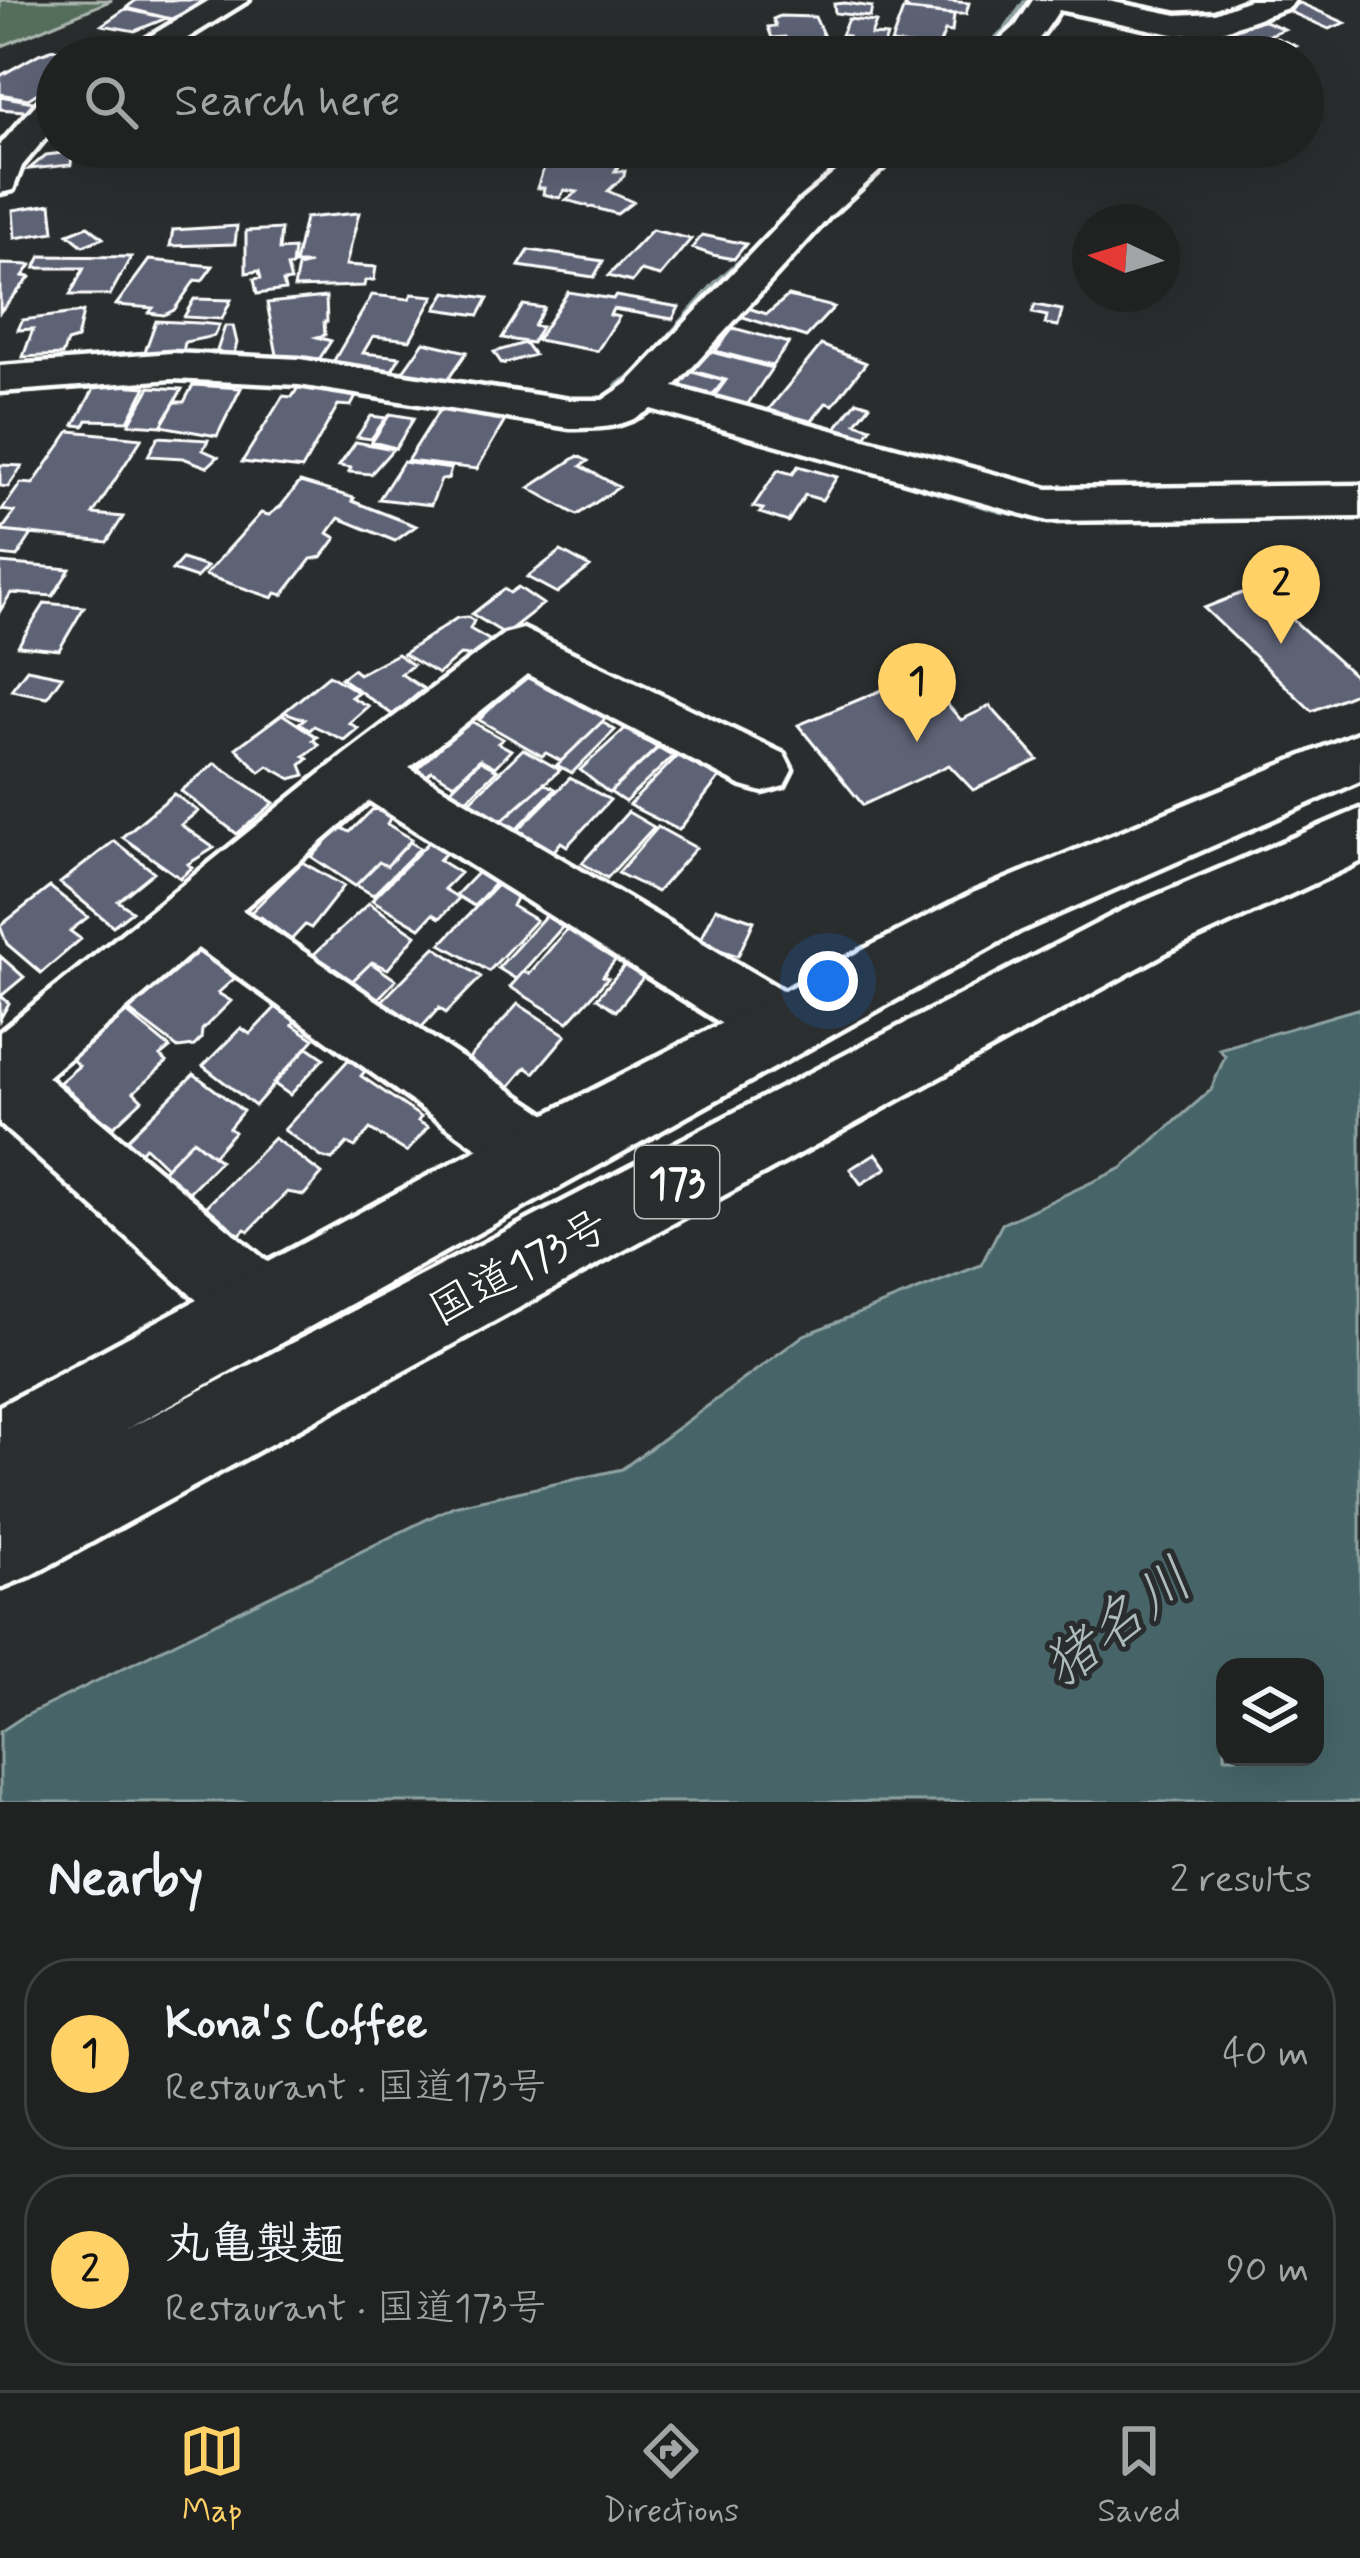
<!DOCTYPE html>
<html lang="en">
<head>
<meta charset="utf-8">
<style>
  body { margin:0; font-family:Mynerve,"Klee One",sans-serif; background:#282a2a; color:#f1f3f6 }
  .controls { position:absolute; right:36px; bottom:36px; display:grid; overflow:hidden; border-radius:24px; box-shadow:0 12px 48px #0002 }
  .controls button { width:108px; height:108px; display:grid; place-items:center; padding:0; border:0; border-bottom:3px solid #3d3f40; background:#202222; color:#f1f3f6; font:60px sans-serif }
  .compass { position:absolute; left:1072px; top:204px; width:108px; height:108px; border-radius:50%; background:#202222; box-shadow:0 12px 48px #0002; rotate:274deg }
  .you { position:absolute; left:828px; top:981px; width:42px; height:42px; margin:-30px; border:9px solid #fff; border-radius:50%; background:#1a73e8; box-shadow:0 0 0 18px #1a73e833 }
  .badge { display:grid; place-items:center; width:78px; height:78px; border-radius:50%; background:#ffd166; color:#111; font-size:39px; font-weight:700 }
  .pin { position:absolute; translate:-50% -99px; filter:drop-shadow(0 3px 6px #0008) }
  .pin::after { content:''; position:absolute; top:63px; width:42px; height:36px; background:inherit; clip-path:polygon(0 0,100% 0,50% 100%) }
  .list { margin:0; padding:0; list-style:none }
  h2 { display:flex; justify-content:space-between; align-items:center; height:156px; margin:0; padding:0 48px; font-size:51px }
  h2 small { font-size:39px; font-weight:400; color:#a2a4a5 }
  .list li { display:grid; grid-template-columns:78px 1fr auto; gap:36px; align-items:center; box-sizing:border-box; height:192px; margin:0 24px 24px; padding:0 24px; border:3px solid #3d3f40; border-radius:48px }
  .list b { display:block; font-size:45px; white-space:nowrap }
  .list p { margin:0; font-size:39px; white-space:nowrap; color:#a2a4a5 }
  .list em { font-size:39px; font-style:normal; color:#a2a4a5 }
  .icon { flex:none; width:66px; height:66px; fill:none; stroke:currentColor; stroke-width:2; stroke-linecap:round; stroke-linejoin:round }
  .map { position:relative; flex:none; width:1360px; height:1802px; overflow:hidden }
  .search { position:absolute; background:#202222; box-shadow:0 12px 48px #0002; left:36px; right:36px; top:36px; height:132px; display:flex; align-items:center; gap:30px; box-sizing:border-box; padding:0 42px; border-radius:66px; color:#a2a4a5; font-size:45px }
  .sheet { height:588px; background:#202222 }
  nav { display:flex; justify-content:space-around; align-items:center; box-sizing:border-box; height:168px; border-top:3px solid #3d3f40; background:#202222; font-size:33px; color:#a2a4a5 }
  nav a { display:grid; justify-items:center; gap:6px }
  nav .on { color:#ffd166 }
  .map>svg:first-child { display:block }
  .green { fill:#556e5c; stroke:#aab6ae; stroke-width:3 }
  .water { fill:#466568; stroke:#90a3a4; stroke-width:3; fill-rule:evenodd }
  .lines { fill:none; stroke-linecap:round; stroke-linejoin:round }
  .stream { fill:#90a3a4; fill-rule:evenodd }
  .building { fill:#5d6274; stroke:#fff; stroke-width:3 }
  .minor-casing { stroke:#fff; stroke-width:9 }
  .trunk-casing { stroke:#fff; stroke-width:9 }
  .minor { fill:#2a2d2e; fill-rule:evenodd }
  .trunk { fill:#2a2d2e; fill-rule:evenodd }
  .labels { text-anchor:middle; stroke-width:10; stroke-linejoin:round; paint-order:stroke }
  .shield { fill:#2a2d2e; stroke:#bfc0c0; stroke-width:3 }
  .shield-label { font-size:42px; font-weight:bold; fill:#fff }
  .street-label { font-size:45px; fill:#fff; stroke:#2a2d2e }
  .near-water-label { font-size:57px; font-style:italic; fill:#acbabb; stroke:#2a2d2e }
</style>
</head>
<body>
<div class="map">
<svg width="1360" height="1802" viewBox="0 0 1360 1802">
  <rect width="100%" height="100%" fill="#2a2d2e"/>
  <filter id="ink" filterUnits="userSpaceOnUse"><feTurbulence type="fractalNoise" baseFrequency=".00833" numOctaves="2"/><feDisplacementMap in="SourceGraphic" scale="24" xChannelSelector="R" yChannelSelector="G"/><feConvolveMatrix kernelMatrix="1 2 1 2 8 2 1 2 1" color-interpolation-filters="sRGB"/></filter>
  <g filter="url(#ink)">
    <!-- green -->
    <path class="green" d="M0,0H112L0,47Z"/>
    <!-- water -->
    <path class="water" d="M1360,1008V1802H0V1732L21,1718L454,1506L622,1469L804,1335L981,1265L1002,1224L1122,1168L1211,1090L1225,1056L1219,1049ZM1225,1667H1315V1757H1225Z"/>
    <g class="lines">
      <!-- stream -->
      <path class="stream" d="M1023,0H1031L1009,33L981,57H972L1003,29Z
        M763,237L772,239L721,286L643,375L627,387L641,393V399H633L614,390V384L635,371L713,282Z
        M665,406L1007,507L1044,513L1051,517L1044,521L1001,514L661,413L659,410Z"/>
    </g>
    <!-- building -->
    <path class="building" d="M136,0H200L205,2L171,19L126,8Z
      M910,0H937L969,3L966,14H946L910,10L905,7Z
      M845,3L872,7L870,17L835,13L834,4Z
      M1300,3L1345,23L1329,29L1284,9Z
      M125,9L167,18L135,31L102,25Z
      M903,10L954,15L952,32L945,31L938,48L891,43Z
      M780,16L815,17L826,41L787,43L785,37L772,38L768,27L776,26L773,19Z
      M1257,18L1284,29L1269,35L1296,46L1274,56L1255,57L1231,47L1239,43L1217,34Z
      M848,19L876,22L871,35L887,36L884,45L846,41L848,36L841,35Z
      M103,38L134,49L125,54L109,49L95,57H57V81L28,99L0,94V76L39,54L54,49L71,52Z
      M834,41L881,48L889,49L886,56L825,57Z
      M0,96L44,104L36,112L0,109Z
      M551,147L630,148L615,171H625L624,176L608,191L633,202L617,214L566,200L577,192L564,190L560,198L543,194L544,188H537Z
      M72,152L71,165L29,169L46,155Z
      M51,204L54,232L15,238L13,210Z
      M359,213L346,265L376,267L374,280L365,281L364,286L294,288L298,267L310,264H295L305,218Z
      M88,226L103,238L83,246L68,234Z
      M237,226L235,244L170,246L173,230Z
      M281,229L279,250L294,249L292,266L287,267L291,281L283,282L285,290L257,294L254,279L261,278L259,271L246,273V231Z
      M652,230L691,239L660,276L641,271L632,282L608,276Z
      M702,235L746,244L734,259L713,255L692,248Z
      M529,250L603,261L594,277L519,266Z
      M41,256L131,257L110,295H70L84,268H35Z
      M149,260L213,266L202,281L195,280L174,310L164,315L149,313L153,308L116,305Z
      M0,264L31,265L23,276L30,277L0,312Z
      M446,292L488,298L479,315L436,309Z
      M568,292L613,299L615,296L679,307L673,319L613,309L610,315L619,317L597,351L537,340Z
      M412,294L434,296L410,340L373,336L363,353L400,357L391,372L329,369L372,295L409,299Z
      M788,296L834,307L806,337L740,316L748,308L767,314Z
      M326,297L327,322H324L325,335L317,337L331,341L316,364L278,360L267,303Z
      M194,299L231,300L222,319L184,317Z
      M523,305L544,308L534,326L541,327L532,343L502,338Z
      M1035,305L1062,310L1058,326L1045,324L1047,316L1032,313Z
      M83,312L77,339L67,342L62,355L23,357L33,329L18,330L22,320Z
      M156,321L199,323L219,325L214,336L185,342L182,358L142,360Z
      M225,326H233L237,343L232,360H214Z
      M733,328L789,343L772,366L715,351Z
      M424,342L467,352L444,385L399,377Z
      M525,343L534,355L502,364L494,352Z
      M821,345L866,363L833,405L826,403L807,427L765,414Z
      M708,351L772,368L745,408L712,399L726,380L693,371Z
      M689,371L724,381L710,398L685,391L680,381Z
      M133,382L131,386L146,387L128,421L87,420L84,426L74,425L97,383Z
      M193,385L241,388L217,436L161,426L175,402H184Z
      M299,386L358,393L351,406L338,405L302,469L242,462L283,396L292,397Z
      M150,387L182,389L161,426L129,424Z
      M857,401L870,405L856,423L871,428L861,442L832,433Z
      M442,406L507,417L477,469L407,461Z
      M390,414L414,418L396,448L372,442Z
      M371,416L386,418L371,439L357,437Z
      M70,431L142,438L93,514L123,517L107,542L1,531L15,512L2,510L21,483L33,484Z
      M158,437L208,440L203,450L218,457L207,467L183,458L148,456Z
      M356,442L393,449L371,474L349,472L351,468L339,466Z
      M578,456L588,461L581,466L619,487L577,515L529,488Z
      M403,462L451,469L448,479L441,480L431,505L379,499Z
      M0,465L22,466L8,487L0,486Z
      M798,466L837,477L822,500L805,495L788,522L760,513L763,509L753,507L778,470L793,474Z
      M300,482L354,498L352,501L416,526L395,541L339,518L328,533L336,538L322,557L311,559L283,595L276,593L273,598L205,575L261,513L269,515L281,506Z
      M1,531L32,534L17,557L0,555Z
      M561,551L590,567L557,593L527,577Z
      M182,559L207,567L196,578L172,570Z
      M0,563L70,569L53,596L11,593L0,611Z
      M518,587L543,604L505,634L472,614L504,589L510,593Z
      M1257,587L1360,681V691L1312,711L1204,608Z
      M45,603L84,607L59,650L18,646Z
      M468,617L474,621L470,629L491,641L473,656L460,655L438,674L403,654L457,618Z
      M397,654L413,665L401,674L424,689L393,715L341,678L353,669L359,674Z
      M27,669L62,676L47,697L11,690Z
      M526,672L608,716L561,761L546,753L542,756L479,720Z
      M920,674L961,720L990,706L1038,760L973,790L949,765L863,805L798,725Z
      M329,675L358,692L351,697L368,706L349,723L358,728L344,740L314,726L310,730L299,723L304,719L284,712Z
      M282,714L317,737L313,740L319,745L304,756L308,759L301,765L305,775L291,779L268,766L260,772L236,748Z
      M469,720L503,739L498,743L511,750L495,767L480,759L454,784L432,771L426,777L416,770Z
      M602,722L615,730L572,773L557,765Z
      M629,725L640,731L635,735L658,748L609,793L580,770Z
      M658,747L673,756L625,802L610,792Z
      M686,747L723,773L679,830L629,805Z
      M523,749L560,770L497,825L462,809Z
      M480,761L497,770L456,810L440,800Z
      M215,763L274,803L237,834L181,791Z
      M570,778L610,800L567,846L561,842L554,851L514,834Z
      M544,783L555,789L508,838L493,828Z
      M174,794L198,811L181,825L214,848L188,864L192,868L180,878L122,837Z
      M380,809L392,815L387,824L412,839L387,866L379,862L355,886L312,857L340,827L350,832L372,810Z
      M628,812L654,827L607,878L582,863Z
      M658,827L696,848L657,892L618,873Z
      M114,841L154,872L118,901L132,911L113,926L60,883Z
      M410,842L420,848L373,895L356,885L379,862L387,866Z
      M429,842L447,852L439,860L460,873L444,889L459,898L440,918L433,914L420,928L372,900Z
      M302,862L344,886L311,928L305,925L291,940L261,917L258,920L248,915Z
      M480,870L498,880L474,906L456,895Z
      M506,884L519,892L512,906L536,920L489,971L441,944L496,886Z
      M50,887L88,917L70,931L81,939L41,973L7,944L0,926Z
      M369,903L416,935L388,969L372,962L350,983L312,956Z
      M716,908L754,921L738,956L699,943Z
      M549,912L566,923L516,979L498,968Z
      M567,929L617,958L603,976L608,978L568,1022L510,987L524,971L529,974Z
      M435,947L481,977L446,1013L439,1008L421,1028L397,1011L391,1017L376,1007Z
      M197,949L236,977L218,993L231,1001L202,1030L201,1039L194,1046L178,1048L128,1010Z
      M0,956L24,977L1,996L9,1003L0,1019Z
      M371,963L396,980L371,1006L346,987Z
      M627,963L646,974L616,1011L597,998Z
      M518,1004L566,1035L534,1073L526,1067L506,1091L461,1067Z
      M277,1006L298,1019L293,1025L314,1039L255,1106L203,1066L241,1028L250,1034Z
      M125,1011L170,1048L160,1056L167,1062L134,1092L142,1100L114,1126L107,1121L104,1123L60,1082L79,1066L68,1056Z
      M308,1047L324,1058L290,1095L273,1083Z
      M350,1058L367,1069L361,1076L421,1117L418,1121L428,1127L407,1152L370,1129L355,1147L347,1143L332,1160L321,1157L284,1130Z
      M194,1074L243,1111L229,1128L234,1132L213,1156L193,1140L166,1167L145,1147L135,1156L120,1146Z
      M274,1138L322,1174L304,1195L287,1192L249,1231L245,1229L237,1237L203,1210Z
      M193,1140L220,1161L182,1199L156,1177Z
      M876,1153L887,1168L861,1184L850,1169Z"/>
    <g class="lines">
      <defs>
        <path id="minor" d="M210,0H249L157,57H116Z
          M1033,0H1103L1177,15L1215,13L1249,0H1295L1290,7L1219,32L1177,35L1059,10C1034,49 1028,57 981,57L1016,26Z
          M57,90V124L22,166L13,190L0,193V145L45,94Z
          M866,147H906L829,217L674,387L1048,489L1360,485V517L1048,521L651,409C623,428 603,428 570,428L299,385L172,379L0,392V366L172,353L299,359L570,400H603L628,383L801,201Z
          M523,629L784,754L792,770L784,786L763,792L742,786L527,674L409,768L807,1005L817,1026L807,1047L783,1055L759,1047L369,801L242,910L569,1130L580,1154L569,1178L544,1187L519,1178L198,948L47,1077L290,1281L302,1308L290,1335L263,1347L236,1335L0,1124V1032L345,754L504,634Z"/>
        <path id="trunk" d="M1360,732V781L1019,931L125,1430L1121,911L1360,809V862L1169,951L32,1575L0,1588V1406L450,1164L973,893Z"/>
      </defs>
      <!-- minor casing -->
      <use href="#minor" class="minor-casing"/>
      <!-- trunk casing -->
      <use href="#trunk" class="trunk-casing"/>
      <!-- minor -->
      <use href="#minor" class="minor"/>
      <!-- trunk -->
      <use href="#trunk" class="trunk"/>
    </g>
  </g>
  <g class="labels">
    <!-- shield labels -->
    <rect class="shield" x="635" y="1146" width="84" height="72" rx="9"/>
    <g class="shield-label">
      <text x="677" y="1197">173</text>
    </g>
    <!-- street labels -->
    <g class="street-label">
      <text transform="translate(518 1266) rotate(-28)" y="16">国道173号</text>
    </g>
    <!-- near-water labels -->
    <g class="near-water-label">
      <text transform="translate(1116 1622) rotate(-37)" y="20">猪名川</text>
    </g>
  </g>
</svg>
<div class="controls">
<button><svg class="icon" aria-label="layers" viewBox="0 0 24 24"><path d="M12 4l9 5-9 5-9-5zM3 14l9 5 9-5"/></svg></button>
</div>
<svg class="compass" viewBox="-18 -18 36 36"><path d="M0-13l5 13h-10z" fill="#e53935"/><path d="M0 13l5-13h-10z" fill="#a2a4a5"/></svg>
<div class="you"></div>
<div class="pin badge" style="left:917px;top:742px">1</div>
<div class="pin badge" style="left:1281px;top:644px">2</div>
<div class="search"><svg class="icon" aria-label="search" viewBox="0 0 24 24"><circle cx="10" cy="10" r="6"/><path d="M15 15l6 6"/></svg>Search here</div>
</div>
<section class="sheet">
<h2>Nearby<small>2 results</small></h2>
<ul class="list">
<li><span class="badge">1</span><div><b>Kona's Coffee</b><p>Restaurant · 国道173号</p></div><em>40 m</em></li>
<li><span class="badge">2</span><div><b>丸亀製麺</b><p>Restaurant · 国道173号</p></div><em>90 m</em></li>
</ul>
</section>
<nav>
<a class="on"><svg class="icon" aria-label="map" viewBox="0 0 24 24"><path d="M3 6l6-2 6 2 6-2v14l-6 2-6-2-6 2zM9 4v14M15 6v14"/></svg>Map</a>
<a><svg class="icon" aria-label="directions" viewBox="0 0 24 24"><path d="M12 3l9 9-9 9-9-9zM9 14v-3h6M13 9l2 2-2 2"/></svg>Directions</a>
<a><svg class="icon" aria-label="saved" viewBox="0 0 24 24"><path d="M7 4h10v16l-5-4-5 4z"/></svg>Saved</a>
</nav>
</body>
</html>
